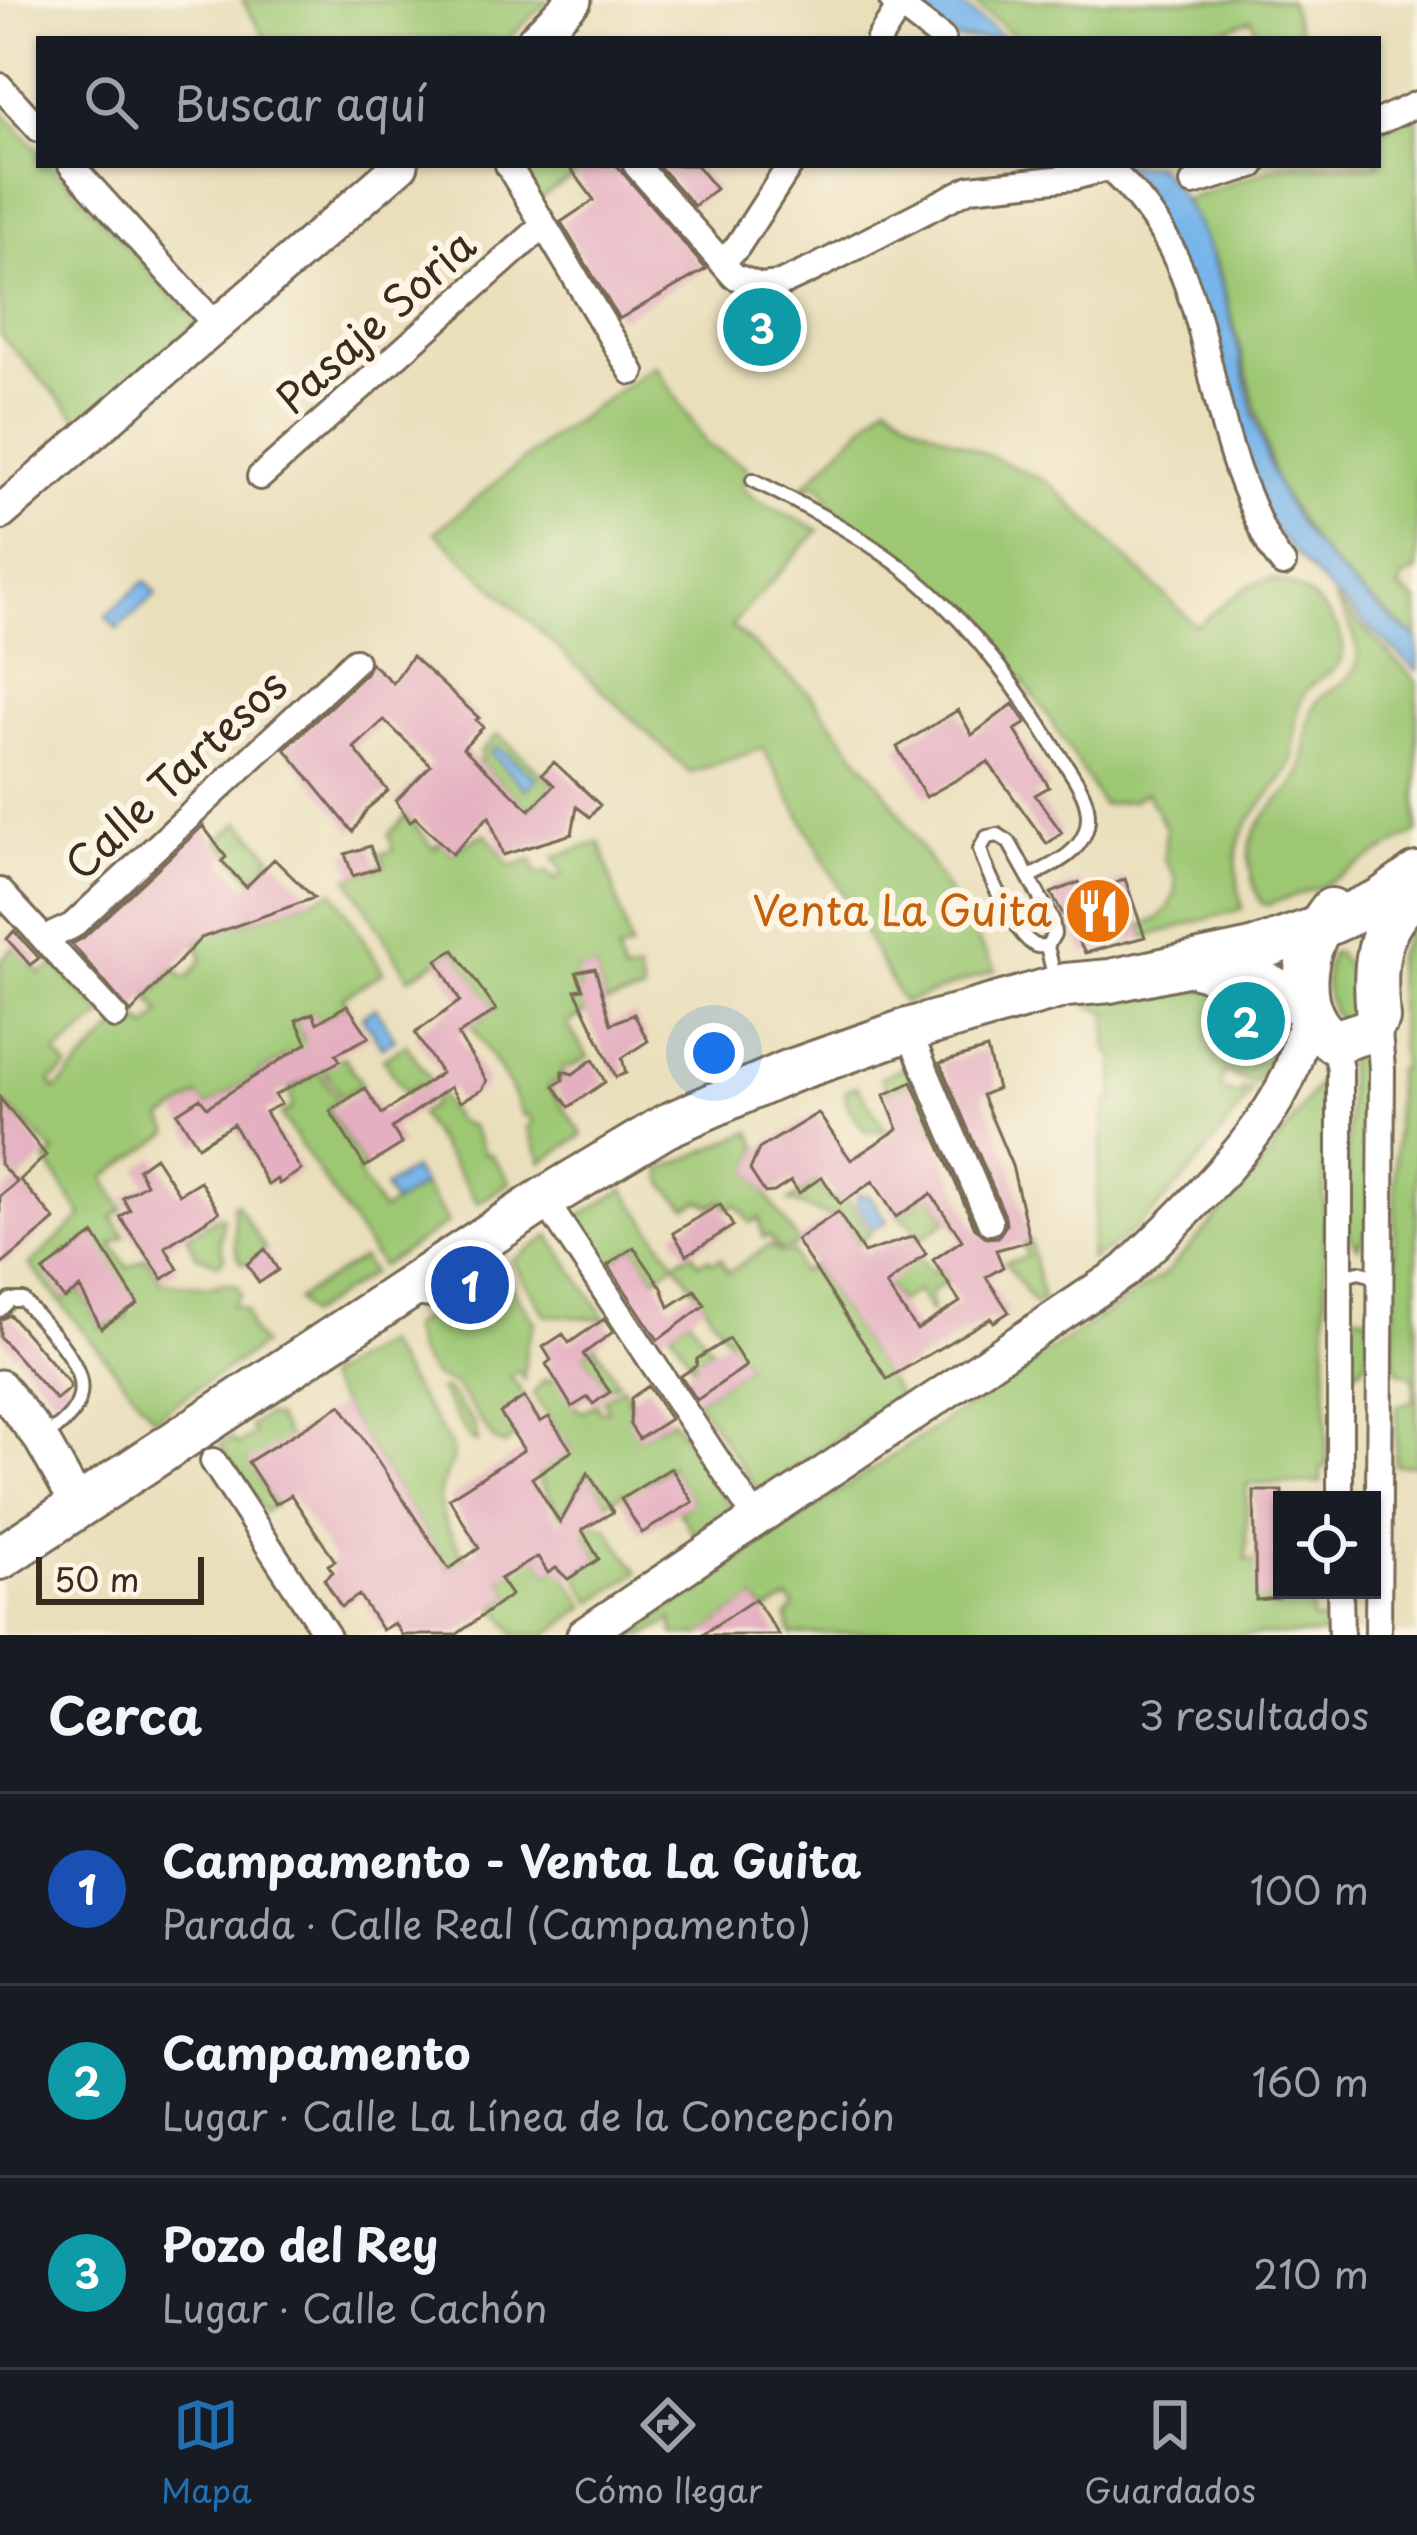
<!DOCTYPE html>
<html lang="es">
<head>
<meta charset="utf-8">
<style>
  body { margin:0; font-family:"Playpen Sans",sans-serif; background:#242831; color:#f1f3f6 }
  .controls { position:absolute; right:36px; bottom:36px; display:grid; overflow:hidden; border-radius:0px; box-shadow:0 3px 9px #0004 }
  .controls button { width:108px; height:108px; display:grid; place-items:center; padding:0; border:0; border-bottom:3px solid #363941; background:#171b24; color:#f1f3f6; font:60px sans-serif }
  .scale { position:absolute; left:36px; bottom:30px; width:168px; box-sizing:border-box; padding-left:12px; border:6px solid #3b2a1e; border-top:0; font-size:33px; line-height:42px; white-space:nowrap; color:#3b2a1e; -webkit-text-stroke:9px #fcf5e5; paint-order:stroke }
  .you { position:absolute; left:714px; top:1053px; width:42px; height:42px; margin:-30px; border:9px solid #fff; border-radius:50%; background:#1a73e8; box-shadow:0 0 0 18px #1a73e833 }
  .badge { display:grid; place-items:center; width:78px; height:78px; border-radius:50%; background:#1f6fb2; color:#fff; font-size:39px; font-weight:700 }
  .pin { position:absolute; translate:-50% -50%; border:6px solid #fff; box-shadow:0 3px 12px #0006 }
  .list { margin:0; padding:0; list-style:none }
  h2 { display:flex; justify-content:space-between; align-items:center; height:156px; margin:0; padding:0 48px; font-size:51px }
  h2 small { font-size:39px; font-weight:400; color:#9ea1a6 }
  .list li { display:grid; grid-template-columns:78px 1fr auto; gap:36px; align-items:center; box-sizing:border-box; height:192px; padding:0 48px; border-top:3px solid #363941 }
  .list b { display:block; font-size:45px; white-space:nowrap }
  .list p { margin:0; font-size:39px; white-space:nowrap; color:#9ea1a6 }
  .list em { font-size:39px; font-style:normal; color:#9ea1a6 }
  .icon { flex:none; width:66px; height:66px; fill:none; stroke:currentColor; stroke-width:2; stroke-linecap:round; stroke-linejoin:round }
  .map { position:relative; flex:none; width:1417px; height:1635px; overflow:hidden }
  .search { position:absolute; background:#171b24; box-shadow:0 3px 9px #0004; left:36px; right:36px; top:36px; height:132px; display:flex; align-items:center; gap:30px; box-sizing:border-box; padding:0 42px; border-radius:0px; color:#9ea1a6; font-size:45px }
  .sheet { height:732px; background:#171b24 }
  nav { display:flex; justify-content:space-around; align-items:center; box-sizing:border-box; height:168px; border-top:3px solid #363941; background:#171b24; font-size:33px; color:#9ea1a6 }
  nav a { display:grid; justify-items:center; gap:6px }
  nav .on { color:#1f6fb2 }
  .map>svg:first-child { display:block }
  .green { fill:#9dc773; stroke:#6c7848; stroke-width:3; fill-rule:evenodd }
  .water { fill:#78b5ea; stroke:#5a7084; stroke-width:3 }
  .building { fill:#e4afc0 }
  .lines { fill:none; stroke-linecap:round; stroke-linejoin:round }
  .lane-casing { stroke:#786955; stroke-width:18 }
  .street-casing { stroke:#786955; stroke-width:30 }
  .secondary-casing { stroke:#786955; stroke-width:39 }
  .highway-casing { stroke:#786955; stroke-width:48 }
  .lane { stroke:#fff; stroke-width:12 }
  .street { stroke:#fff; stroke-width:24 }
  .secondary { stroke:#fff; stroke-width:33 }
  .highway { stroke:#fff; stroke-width:42 }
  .labels { text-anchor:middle; stroke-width:12; stroke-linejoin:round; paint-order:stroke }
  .street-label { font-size:42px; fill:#3b2a1e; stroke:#fcf5e5 }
  .food-label { font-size:42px; fill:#c56008; stroke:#fcf5e5; text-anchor:end }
</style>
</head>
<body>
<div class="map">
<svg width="1417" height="1635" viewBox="0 0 1417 1635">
  <rect width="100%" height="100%" fill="#fcf5e5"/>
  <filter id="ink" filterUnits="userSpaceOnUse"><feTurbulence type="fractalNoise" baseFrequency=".00833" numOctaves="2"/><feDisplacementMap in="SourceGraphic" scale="24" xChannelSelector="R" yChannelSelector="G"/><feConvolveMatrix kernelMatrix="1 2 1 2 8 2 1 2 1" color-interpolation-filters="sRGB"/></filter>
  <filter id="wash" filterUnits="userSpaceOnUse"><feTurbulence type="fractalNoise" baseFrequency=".004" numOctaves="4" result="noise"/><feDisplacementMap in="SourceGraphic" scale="48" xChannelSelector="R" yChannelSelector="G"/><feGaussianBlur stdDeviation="2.7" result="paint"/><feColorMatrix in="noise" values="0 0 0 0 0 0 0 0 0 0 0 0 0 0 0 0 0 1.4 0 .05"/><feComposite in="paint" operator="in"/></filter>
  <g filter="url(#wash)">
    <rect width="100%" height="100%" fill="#e9dfbb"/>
    <!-- green -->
    <path class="green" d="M242,0H549L508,39H266Z
      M970,0H1289L1302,39H1258L1252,19L1198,39H1019Z
      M0,109L39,151V165H52L197,322L81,422L0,335Z
      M1417,113V571L1403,578L1399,589L1417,602V639L1354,586L1315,545L1276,483L1218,266L1184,200L1283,165H1378V132Z
      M524,165H569L575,175L539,199L520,168Z
      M655,365L707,445L747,467L742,488L757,500L819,530L731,626L809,693L891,799L996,970L903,1003L763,748L690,773L435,532L553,436Z
      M887,402L915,422L1049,483L1196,626C1216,613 1241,585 1265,580C1296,574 1352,625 1342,657C1336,676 1311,678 1303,696C1293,716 1296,739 1292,760C1289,771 1279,782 1272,791C1232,841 1232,847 1242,909L1145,937L1141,926L1158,919L1169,908L1176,890L1175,876L1164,859L1166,828L1146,792L1133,800L1102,805C1063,735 1008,651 949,597C915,566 871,545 838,514C828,505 829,493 818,484L800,490Z
      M1334,599L1417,682V832L1320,887L1267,905L1261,903C1242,859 1244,836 1278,801C1287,792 1297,784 1301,772C1308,751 1304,728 1314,707C1323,689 1337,690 1349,677C1371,654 1347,619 1334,599Z
      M498,734L554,785L530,810L478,762L483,757L479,753Z
      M406,816L434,848L441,842L451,853C460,848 474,837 486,834L511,867L532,860L536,874L548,872L554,880L563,874L554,857L600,842L631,948L617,953L624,975L638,971L644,993L605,1003L595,968L577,972L583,989L576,991L586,1012L567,1024L588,1057L571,1067H563L561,1078L548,1086L583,1135L542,1162L527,1127L533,1123L528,1114L523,1116L509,1085L472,1026L495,1010L454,951L409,978L348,878L385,865L381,854L393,850L389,834Z
      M240,822L271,855L264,869L252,879L218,840Z
      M334,891L383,972L343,997L347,1005L317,1023L312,1013L297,1020L304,1038L311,1035L315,1043L284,1057L207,1107L198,1096L163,1119L170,1133L104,1178L123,1209L112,1217L125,1236L112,1244L128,1268L146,1258L162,1282L209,1287L226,1283L238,1286L241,1295L232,1305L246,1310L251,1331L262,1345L154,1418L30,1265L82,1216L46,1160L55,1153L3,1102L0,1104V961L14,947L41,974L54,965L103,1016L56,1054L68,1068L50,1082L56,1090L131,1012L147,1028L161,1013L149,998L176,968L183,978L189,977L202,959L197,942L212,927L222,931ZM94,1235L127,1318L101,1328L80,1289L64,1299L69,1271L61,1258Z
      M1417,912V1443L1415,1465H1395L1397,1406L1414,1400V1377L1398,1371L1394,1357L1396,1069L1402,1068L1395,958Z
      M1331,953H1337C1354,971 1379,1014 1338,1020C1325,999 1322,976 1331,953Z
      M1179,988L1229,992L1276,1035L1273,1052L1255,1084L1224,1072L1220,1090L1241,1095L1243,1088L1252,1090C1218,1141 1146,1235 1090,1259L1106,1103L1114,1101L1115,1057L1107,1049L1108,1011L1089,1007L1085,1000Z
      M406,1044L435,1087L427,1092L420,1084L405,1093L383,1059Z
      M1370,1052V1225L1358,1247L1348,1233V1057Z
      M344,1057L362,1084L342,1097L323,1069Z
      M912,1064L942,1135L926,1143L888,1093L881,1077Z
      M319,1072L338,1100L328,1109L365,1167L358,1173L382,1211L423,1185L448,1223L381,1266L281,1115L293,1107L289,1090Z
      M1323,1076L1327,1467L1321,1468V1483L1247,1484L1246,1560L1282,1561V1590H1312V1620L1327,1621L1326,1635H908L907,1631L791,1635L787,1617L794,1607L789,1599L765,1612L755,1599L702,1635H674L672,1619L648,1635H632L759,1545L1165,1274L1259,1171Z
      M857,1086L887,1131H865L845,1102L846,1090Z
      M437,1091L456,1121L471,1126L485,1154H491L510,1182L478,1203L419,1114L434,1104L429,1096Z
      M751,1131L759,1149L750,1170L798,1242L793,1248L779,1249L769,1236L763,1238L759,1218L750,1223L736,1204L728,1209L722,1200L711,1206L700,1201L687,1207C675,1194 663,1190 661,1170Z
      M816,1181L830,1201L843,1194L870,1234L857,1243L838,1212L830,1217L789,1201Z
      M925,1188L948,1220L920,1240L910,1223L898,1215L925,1198Z
      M624,1189L675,1262L691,1252L699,1263L708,1258L713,1263L721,1258L728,1273L770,1245L780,1253H793L800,1273L812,1265L899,1396L758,1491L697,1401L746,1366L676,1263L655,1278L634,1247L605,1267L572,1221Z
      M236,1203L265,1249L247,1264L241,1263C231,1247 238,1226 232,1207Z
      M220,1216L223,1217L220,1243L224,1258L219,1264L196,1255L188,1236Z
      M550,1236L606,1319L546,1315L512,1261Z
      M1030,1241L1043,1300L1035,1305L1005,1262L1027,1257L1023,1243Z
      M362,1258L372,1273L308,1315L297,1299Z
      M919,1259L933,1272L941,1266L949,1279L930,1293L932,1314L917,1291L899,1302L879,1275Z
      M500,1269L535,1323L526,1346L524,1380L517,1370L511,1376L537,1417L505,1445L494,1440L454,1384L434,1377L416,1351L410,1327Z
      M1355,1314L1367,1316C1370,1335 1376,1361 1356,1370C1346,1358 1348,1329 1355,1314Z
      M689,1317L712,1350L697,1359L694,1367L671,1330Z
      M383,1343L451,1446C457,1465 443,1473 440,1491C436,1520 461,1548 473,1571L449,1569L324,1378Z
      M595,1345L618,1382L611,1386L604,1384L583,1354Z
      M561,1374L575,1394L567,1399L581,1412L597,1404L599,1411H608L604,1400L622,1386C635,1403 627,1420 639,1438L672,1419L731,1509L694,1534L679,1511L692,1501L669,1466L647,1483L633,1505L625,1492L607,1503L587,1473L562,1515L536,1475L572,1450L533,1394L544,1380L547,1382Z
      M446,1389L474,1424L478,1442L470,1439L439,1390Z
      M266,1415L276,1418L301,1458L249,1462L275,1504L264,1512L220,1445L232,1438L237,1445L254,1434L250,1426Z
      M577,1524L606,1526L638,1572L593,1602L578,1579L580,1572L599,1558Z
      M537,1555L548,1573L556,1568L562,1570L586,1607L546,1635H516L496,1607L511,1595L500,1579Z"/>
    <!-- water -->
    <path class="water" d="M905,0H954L1006,39H957Z
      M1122,165H1156C1238,255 1232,375 1276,482C1303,546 1363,598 1417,639V671L1330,591L1267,523L1140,184Z
      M145,581L157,594L117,629L106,616Z
      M496,746L536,778L526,790L490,753Z
      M375,1007L395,1039L382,1047L362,1016Z
      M412,1169L423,1185L394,1204L384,1188Z
      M858,1195H869L887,1221L873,1230L856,1204Z"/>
    <g id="blocks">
      <!-- building -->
      <path class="building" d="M568,165H616L706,269L619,319L561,222L594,200Z
        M658,165H696L716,189L694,206Z
        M412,656L479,718L476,720L483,727L463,748L530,810L554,785L542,774L554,762L600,805L590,817L577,807L572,834L503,855L489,816L452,854L415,817L410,822L396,801L431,765L384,720L354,748L388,791L367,809L353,832L285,749L366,673L371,663L393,683Z
        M1013,704L1026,723L1015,730L1049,787L1035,795L1062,833L1047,844L988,762L926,797L897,747L958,710L972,735Z
        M203,826L226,857L222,861L246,887L274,859L314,898L201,938L131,1013L72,944L83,938Z
        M370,846L378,868L353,876L345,854Z
        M1125,879L1145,937L1085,953L1051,893L1079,882L1088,896Z
        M14,931L39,958L30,965L7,939Z
        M454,950L496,1010L458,1035L487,1081L482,1090L460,1102L450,1087L392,1128L402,1144L365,1167L330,1111L365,1088L382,1114L441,1073L415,1033L460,1001L437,960Z
        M595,968L611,1024L634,1014L648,1041L622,1058L626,1073L616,1077L575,990L583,989L576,972Z
        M347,1005L369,1037L336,1054L340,1061L275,1095L281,1104L265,1112L301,1170L279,1184L277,1179L268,1185L233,1124L198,1146L177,1113L200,1098L207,1107L307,1043L296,1020L313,1013L317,1023Z
        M987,1049L997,1089L982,1095L1012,1166L1030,1241L996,1250L1003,1267L986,1277L1009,1312L994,1322L991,1318L887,1379L796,1240L838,1212L864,1253L914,1236L926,1254L886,1285L917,1330L960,1302L933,1260L962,1240L931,1194L896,1217L873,1181L840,1204L822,1177L799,1193L791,1181L774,1192L765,1193L750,1170L759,1149L818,1113L851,1160L898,1129L884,1095L912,1082L975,1228L987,1238L998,1237L1006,1225L1005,1216L940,1063Z
        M593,1059L605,1082L569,1107L554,1086L563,1080V1071L573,1074Z
        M0,1098L46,1155L20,1180L55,1220L0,1266V1196L17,1182L0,1164Z
        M155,1157L179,1194L200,1181L219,1212L165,1247L178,1269L163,1279L120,1217L130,1210L123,1198L146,1184L138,1169Z
        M720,1204L733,1226L687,1255L673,1233Z
        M94,1234L138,1304L101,1328L80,1288L64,1299L43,1271Z
        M634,1247L662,1288L669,1307L695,1290L705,1305L658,1340L608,1265Z
        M265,1249L278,1270L259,1283L247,1264Z
        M10,1315L69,1383L70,1388L56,1400L0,1337V1320Z
        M604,1319L613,1332L583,1354L610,1392L593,1404L588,1397L572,1407L546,1364L551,1360L543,1347L563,1334L569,1343Z
        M729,1339L746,1366L697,1400L681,1376L696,1366L697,1359Z
        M648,1386L670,1419L639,1439L630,1425L631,1398Z
        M524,1397L540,1422L549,1417L572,1451L532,1478L560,1523L588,1473L613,1512L582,1530L599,1559L568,1579L556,1568L548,1573L538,1557L500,1579L511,1595L456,1635H402L394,1623L382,1630L359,1595L341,1607L324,1579L333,1572L328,1565L335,1561L291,1495L275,1504L248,1462L341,1405L449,1569L479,1548L449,1498L524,1450L500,1413Z
        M671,1468L693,1502L642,1533L621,1499Z
        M1254,1491H1282V1553H1275L1278,1598L1256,1600Z
        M755,1599L779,1635H701Z"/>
    </g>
  </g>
  <g filter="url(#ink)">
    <use href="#blocks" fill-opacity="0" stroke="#786955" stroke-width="3"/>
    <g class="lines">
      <defs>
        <path id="lane" d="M753,480C811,509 875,542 924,586C977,632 1019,691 1056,750C1071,773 1097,803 1085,833C1076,856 1051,865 1030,877
          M1047,946C1038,946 1037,948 1029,941C1012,926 986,871 980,849L987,837L998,835L1009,842L1052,919L1054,934L1047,946L1055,980
          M1344,1283L1348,1275L1359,1272L1370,1275L1377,1286
          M415,1299L430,1301L480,1268L483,1255
          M0,1310L10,1300H23C64,1348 119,1393 42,1438"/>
        <path id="street" d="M892,0L943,39
          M879,39L900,6
          M0,86L39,129
          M1378,122L1417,104
          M71,165L216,325
          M508,165L632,372
          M636,165L734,276L760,286L780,284L813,269L970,188L1074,177L1108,168
          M1105,165C1216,260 1196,378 1249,499C1258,521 1267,545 1283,564
          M1193,183L1253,165
          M722,262L737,247L790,165
          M260,477L544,225
          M0,891L115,1016
          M44,939L72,926L355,661
          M908,1030L990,1222
          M1334,1042L1340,1069V1500
          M544,1199L755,1517
          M213,1461L327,1635
          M1340,1590L1341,1635
          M1378,1635L1382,1069L1378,1018"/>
        <path id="secondary" d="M535,39L574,0
          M0,513L401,165
          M0,1387L41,1439L80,1508
          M584,1635L1125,1271C1177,1221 1261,1141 1289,1075C1297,1055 1302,1033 1309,1012"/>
        <path id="highway" d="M1331,910C1301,947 1292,1012 1334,1042L1368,1031L1378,1018C1374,967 1373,927 1417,893
          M1200,967L1270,986L1306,1007
          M0,1558L544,1199L666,1126L788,1072L908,1030L1066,985L1110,981L1252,951L1321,927L1381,900L1417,874"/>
      </defs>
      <!-- lane casing -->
      <use href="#lane" class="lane-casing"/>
      <!-- street casing -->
      <use href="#street" class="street-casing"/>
      <!-- secondary casing -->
      <use href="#secondary" class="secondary-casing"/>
      <!-- highway casing -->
      <use href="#highway" class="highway-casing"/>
      <!-- lane -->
      <use href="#lane" class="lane"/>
      <!-- street -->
      <use href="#street" class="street"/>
      <!-- secondary -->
      <use href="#secondary" class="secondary"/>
      <!-- highway -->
      <use href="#highway" class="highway"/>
    </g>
  </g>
  <!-- icons -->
  <defs>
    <symbol id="restaurant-disc" viewBox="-11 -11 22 22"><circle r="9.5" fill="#e8710a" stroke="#fcf5e5"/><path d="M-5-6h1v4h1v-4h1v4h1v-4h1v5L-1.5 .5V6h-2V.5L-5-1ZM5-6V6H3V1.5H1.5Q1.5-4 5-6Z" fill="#fff"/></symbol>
  </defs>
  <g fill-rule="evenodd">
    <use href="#restaurant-disc" x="1060" y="873" width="76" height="76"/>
  </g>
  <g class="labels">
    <!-- street labels -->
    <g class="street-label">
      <text transform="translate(376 322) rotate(-42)" y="15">Pasaje Soria</text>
      <text transform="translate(176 775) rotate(-43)" y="15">Calle Tartesos</text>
    </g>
    <!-- food labels -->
    <g class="food-label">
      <text x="1052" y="926">Venta La Guita</text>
    </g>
  </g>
</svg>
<div class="controls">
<button><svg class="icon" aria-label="locate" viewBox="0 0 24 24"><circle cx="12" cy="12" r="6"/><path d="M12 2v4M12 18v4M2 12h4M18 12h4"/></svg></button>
</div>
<div class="scale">50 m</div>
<div class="you"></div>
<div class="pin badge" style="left:470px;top:1285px;background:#1a4fb4">1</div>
<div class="pin badge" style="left:1246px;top:1021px;background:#0f9aa8">2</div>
<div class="pin badge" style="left:762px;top:327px;background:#0f9aa8">3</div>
<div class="search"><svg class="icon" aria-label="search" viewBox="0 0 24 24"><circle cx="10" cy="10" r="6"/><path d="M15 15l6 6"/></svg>Buscar aquí</div>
</div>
<section class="sheet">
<h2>Cerca<small>3 resultados</small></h2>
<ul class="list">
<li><span class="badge" style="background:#1a4fb4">1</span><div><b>Campamento - Venta La Guita</b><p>Parada · Calle Real (Campamento)</p></div><em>100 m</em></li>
<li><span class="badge" style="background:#0f9aa8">2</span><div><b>Campamento</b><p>Lugar · Calle La Línea de la Concepción</p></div><em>160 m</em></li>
<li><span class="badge" style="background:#0f9aa8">3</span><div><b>Pozo del Rey</b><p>Lugar · Calle Cachón</p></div><em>210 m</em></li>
</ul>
</section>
<nav>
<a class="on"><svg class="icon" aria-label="map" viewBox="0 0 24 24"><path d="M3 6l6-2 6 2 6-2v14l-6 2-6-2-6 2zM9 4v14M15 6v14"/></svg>Mapa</a>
<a><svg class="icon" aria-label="directions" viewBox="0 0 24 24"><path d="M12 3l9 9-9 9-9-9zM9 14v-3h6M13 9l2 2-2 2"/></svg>Cómo llegar</a>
<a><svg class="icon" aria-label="saved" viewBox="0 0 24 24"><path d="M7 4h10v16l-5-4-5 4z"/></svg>Guardados</a>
</nav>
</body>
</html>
